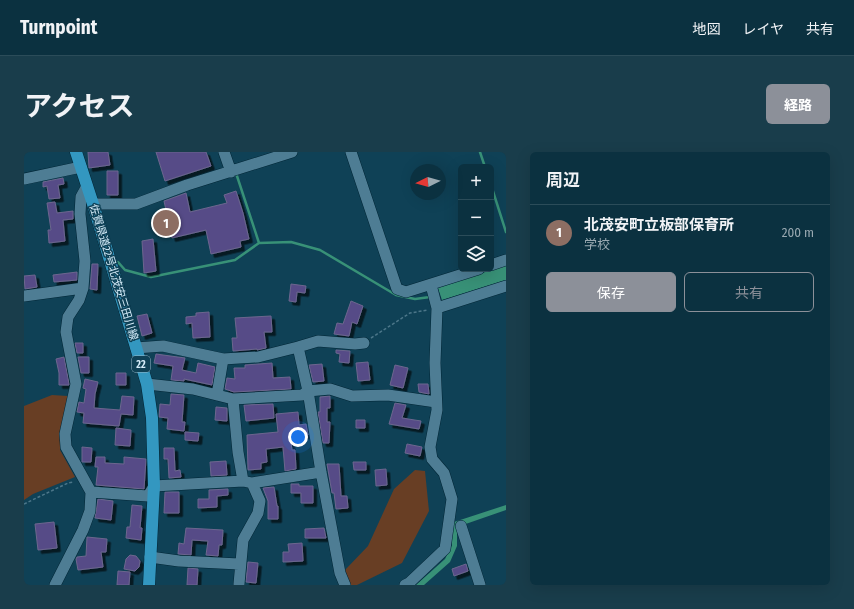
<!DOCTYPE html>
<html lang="ja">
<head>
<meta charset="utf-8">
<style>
  body { margin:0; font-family:"Fira Sans Condensed","Noto Sans JP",sans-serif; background:#193d4b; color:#f1f3f6 }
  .controls { position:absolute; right:12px; top:12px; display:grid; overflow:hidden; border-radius:6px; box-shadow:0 4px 16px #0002 }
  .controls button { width:36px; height:36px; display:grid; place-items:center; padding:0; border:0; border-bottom:1px solid #2b4c59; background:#0b3140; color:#f1f3f6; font:20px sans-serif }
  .compass { position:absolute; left:386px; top:12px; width:36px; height:36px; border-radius:50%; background:#0b3140; box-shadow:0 4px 16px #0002; rotate:265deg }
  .you { position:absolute; left:274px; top:285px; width:14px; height:14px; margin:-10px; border:3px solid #fff; border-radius:50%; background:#1a73e8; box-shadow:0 0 0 6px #1a73e833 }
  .badge { display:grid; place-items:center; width:26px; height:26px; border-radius:50%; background:#8c9099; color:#fff; font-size:13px; font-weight:700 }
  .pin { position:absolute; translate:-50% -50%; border:2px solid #fff; box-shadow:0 1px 4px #0006 }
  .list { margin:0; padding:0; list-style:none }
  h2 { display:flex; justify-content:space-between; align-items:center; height:52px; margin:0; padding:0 16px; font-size:17px }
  h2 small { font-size:13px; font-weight:400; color:#9aa9b1 }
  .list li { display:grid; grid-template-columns:26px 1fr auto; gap:12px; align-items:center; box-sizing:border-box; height:56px; padding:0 16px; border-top:1px solid #2b4c59 }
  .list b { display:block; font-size:15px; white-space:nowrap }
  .list p { margin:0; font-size:13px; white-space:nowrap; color:#9aa9b1 }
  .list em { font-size:13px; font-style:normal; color:#9aa9b1 }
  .actions { display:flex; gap:8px; padding:12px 16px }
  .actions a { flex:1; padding:9px 0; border:1px solid #8c9099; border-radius:6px; text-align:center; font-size:14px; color:#8c9099 }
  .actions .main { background:#8c9099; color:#fff }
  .icon { flex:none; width:22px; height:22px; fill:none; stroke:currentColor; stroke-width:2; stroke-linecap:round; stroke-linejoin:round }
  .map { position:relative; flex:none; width:482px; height:433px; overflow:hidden; border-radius:6px }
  header { display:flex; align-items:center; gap:24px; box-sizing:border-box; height:56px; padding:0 20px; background:#0b3140; border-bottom:1px solid #2b4c59 }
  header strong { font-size:19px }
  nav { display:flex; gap:22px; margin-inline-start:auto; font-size:14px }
  .intro { display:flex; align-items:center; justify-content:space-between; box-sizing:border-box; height:96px; padding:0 24px }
  h1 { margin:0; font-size:28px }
  .button { padding:10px 18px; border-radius:6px; background:#8c9099; color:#fff; font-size:14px; font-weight:700 }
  main { display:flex; gap:24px; padding:0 24px }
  aside { flex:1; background:#0b3140; border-radius:6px; box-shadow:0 4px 16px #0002 }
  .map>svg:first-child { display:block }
  .green { fill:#683e24 }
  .water { fill:#389177 }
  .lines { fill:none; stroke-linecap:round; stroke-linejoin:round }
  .stream { stroke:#389177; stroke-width:2.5 }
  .building { fill:#574c87; stroke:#6c668e; filter:url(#shadow) }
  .minor-casing { stroke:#012636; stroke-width:12 }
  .major-casing { stroke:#012636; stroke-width:13 }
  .path { stroke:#4c7689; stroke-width:1.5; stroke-dasharray:3 2; stroke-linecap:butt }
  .minor { stroke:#4e7d94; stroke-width:11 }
  .major { stroke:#3397c0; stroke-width:12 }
  .labels { text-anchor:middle; stroke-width:3; stroke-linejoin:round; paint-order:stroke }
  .shield { fill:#0f4156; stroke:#9ab9c9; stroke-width:1 }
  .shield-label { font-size:10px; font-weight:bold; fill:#d5edfa }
  .street-label { font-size:11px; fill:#d5edfa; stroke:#0f4156 }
</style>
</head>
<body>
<header>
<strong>Turnpoint</strong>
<nav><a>地図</a><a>レイヤ</a><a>共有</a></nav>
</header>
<div class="intro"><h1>アクセス</h1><a class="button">経路</a></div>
<main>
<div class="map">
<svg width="482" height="433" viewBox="0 0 482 433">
  <defs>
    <filter id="shadow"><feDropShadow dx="3.5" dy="3.5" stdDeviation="0" flood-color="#0009"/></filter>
  </defs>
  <rect width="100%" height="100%" fill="#0f4156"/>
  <!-- green -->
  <path class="green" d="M28,243L44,244L36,298L51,325L9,342L0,348V254Z
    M391,318L401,319L405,359L378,411L333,433H326L321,418L344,394L370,337Z"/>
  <!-- water -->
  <path class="water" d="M482,113V128L418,148L414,136Z
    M482,353V358L433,375V394L426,410L400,433H392L421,407L428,393L427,371Z"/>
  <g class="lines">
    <!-- stream -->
    <path class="stream" d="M456,0L461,15
      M212,21L235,91
      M467,33L482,80
      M94,110L101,118L127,125L211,108L235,91L267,90L296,98L372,143L391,147L406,145"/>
  </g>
  <!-- building -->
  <path class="building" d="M64,0H84L86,13L65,16Z
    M132,0H182L187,14L141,29Z
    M83,19H94V43H83Z
    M39,26L40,32L34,33L36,46L25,47L23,34L19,35V30Z
    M212,39L219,61L225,87L216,89L217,95L187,102L182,78L148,86L140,49L162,41L166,60L203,51L200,43Z
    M31,50L33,61L49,59V67L39,68L41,89L25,91L24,78H27L23,51Z
    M129,87L132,119L120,121L118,89Z
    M68,112H74L73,138L66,137Z
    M53,120V128L30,130L29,123Z
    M11,123L13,135L1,137L0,124Z
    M267,132L282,134L281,141L273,140L272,150L265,149Z
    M327,149L339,154L333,172L328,170L325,184L310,182L313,171L319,172Z
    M185,160L186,185L169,186L168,171L162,172V165L172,164V161Z
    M123,162L128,181L118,184L113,164Z
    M247,164L248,180H240L242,196L233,198V197L209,199L208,186H213L211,166Z
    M51,191H59V201H53Z
    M312,198L326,199L325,211L315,210L316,202L312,201Z
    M132,202L161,206L158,218L172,221L174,211L191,215L188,233L160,227V229L147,228L149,214L130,211Z
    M40,205L45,232V233H35V221L32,207Z
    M54,205H65V221H57Z
    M344,210L346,228L334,229L332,211Z
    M248,211L249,226L266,225L267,237L210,240L201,237L203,226L211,227L210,216H221V213Z
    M298,212L300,229L289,230L285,213Z
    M371,213L384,216L379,236L366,233Z
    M92,221H102V233H92Z
    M61,227L74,230L71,242L70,256L96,258L98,244L110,245L109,263L97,262L95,274L59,271L60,261L53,260L55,250L60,251L62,237L59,236Z
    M394,232H404L405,242L395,240Z
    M147,242L160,243L158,270H161L160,279L143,277L144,266L135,265L136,252L146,253Z
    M306,244V256H303V270H306L305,291H299L294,260H296V245Z
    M371,251L382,253L378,266L397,269L395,277L365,272Z
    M249,252L250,266L222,269L220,253Z
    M192,255L203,256V269L191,268Z
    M274,260L275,273L282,272L284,283L266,284L268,298H271L272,317L261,319L259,295L242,297L243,310L237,311V317L224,318L223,283L254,280L252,262Z
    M332,268H341V276H332Z
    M92,276L107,278L106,294L91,293Z
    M161,280L175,281L174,289L161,288Z
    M383,292L398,295L396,304L381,301Z
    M58,295L68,296L67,310H58Z
    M140,296H150L151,319L156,318L157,325L145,326L144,307H140Z
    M72,305H81V311L100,312V305L122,307L120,337L72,333L74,315H71Z
    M202,309L203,323L187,324L186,310Z
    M329,310H342V318H330Z
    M303,312H315L317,344H323L324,356L312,357L310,341H308Z
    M362,317L363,333L352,334L351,318Z
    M267,332H275V334H289V351H277V341H267Z
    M250,335L253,354H254V367H244V349L239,336Z
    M204,337V343L193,344V355L174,356V347H185V338Z
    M141,340H155V361H140Z
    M74,347L89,349L87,368L71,366Z
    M108,353L118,354L116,376H118L117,388L102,386L103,375H106Z
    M30,370L33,396L14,398L11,372Z
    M162,376L199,378L198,393H195L194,404L182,403L184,389L168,388L167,403L154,402L155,391L160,392Z
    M300,376L302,386H281V377Z
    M63,385L83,387L82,400H77L79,415L54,418L52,407L53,405L62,404Z
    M278,391L279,409L259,410V400H265L264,392Z
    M106,403L112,404L116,409L115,415L111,419L100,417L102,407Z
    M224,410L234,411L232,431L222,430Z
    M442,412L444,419L430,424L428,417Z
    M164,416L174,417L173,433H163Z
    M94,419L106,420L105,433H93Z"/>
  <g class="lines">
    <defs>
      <path id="minor" d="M200,0L207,20
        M327,0L373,137L382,140L455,117
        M0,27L57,15
        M69,52H112L163,33L268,0
        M467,113L482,108
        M0,144L59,136
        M413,156L482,134
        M274,195L294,189L331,192L340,191
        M112,196L139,194L199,207L234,205L274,195L284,239L297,320L316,421L321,433
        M123,232L169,237L209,247L278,243L284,239L306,237L328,244L364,243L412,250
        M193,243L199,207
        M209,247L214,300L219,329
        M67,340L124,344L130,334L219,329L228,331L297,320
        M437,374L456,433
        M126,405L155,409L215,412
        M215,432L219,388L234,361L236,349L228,331
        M31,433L59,378L66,359L67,340L42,295L41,282L52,232L42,180L44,165L55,148L59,136L61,109L56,62L57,45L63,34
        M381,433L385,431L421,397L428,347L420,321L408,307L406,295L413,258L411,211L413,156L407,133"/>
      <path id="major" d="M52,0L69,52L123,232L128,266L130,334L125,433"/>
    </defs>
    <!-- minor casing -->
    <use href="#minor" class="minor-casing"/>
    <!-- major casing -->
    <use href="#major" class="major-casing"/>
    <!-- path -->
    <path class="path" d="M347,186L386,161L404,158
      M0,352L44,331L50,330"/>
    <!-- minor -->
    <use href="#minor" class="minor"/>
    <!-- major -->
    <use href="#major" class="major"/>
  </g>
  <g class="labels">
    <!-- shield labels -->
    <rect class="shield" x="108" y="204" width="18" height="16" rx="3"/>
    <g class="shield-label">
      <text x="117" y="216">22</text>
    </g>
    <!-- street labels -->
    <g class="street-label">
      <text transform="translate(90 120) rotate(73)" y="4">佐賀県道22号北茂安三田川線</text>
    </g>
  </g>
</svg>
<div class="controls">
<button>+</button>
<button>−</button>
<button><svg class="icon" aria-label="layers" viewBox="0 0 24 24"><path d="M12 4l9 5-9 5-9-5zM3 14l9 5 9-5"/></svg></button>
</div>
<svg class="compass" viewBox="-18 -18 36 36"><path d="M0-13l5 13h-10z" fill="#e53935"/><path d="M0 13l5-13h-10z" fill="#9aa9b1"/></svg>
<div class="you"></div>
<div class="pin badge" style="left:142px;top:71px;background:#8d6e63">1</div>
</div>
<aside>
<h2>周辺<small></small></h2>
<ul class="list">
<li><span class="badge" style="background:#8d6e63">1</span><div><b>北茂安町立板部保育所</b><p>学校</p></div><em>200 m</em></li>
</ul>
<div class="actions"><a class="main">保存</a><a>共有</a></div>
</aside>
</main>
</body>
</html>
